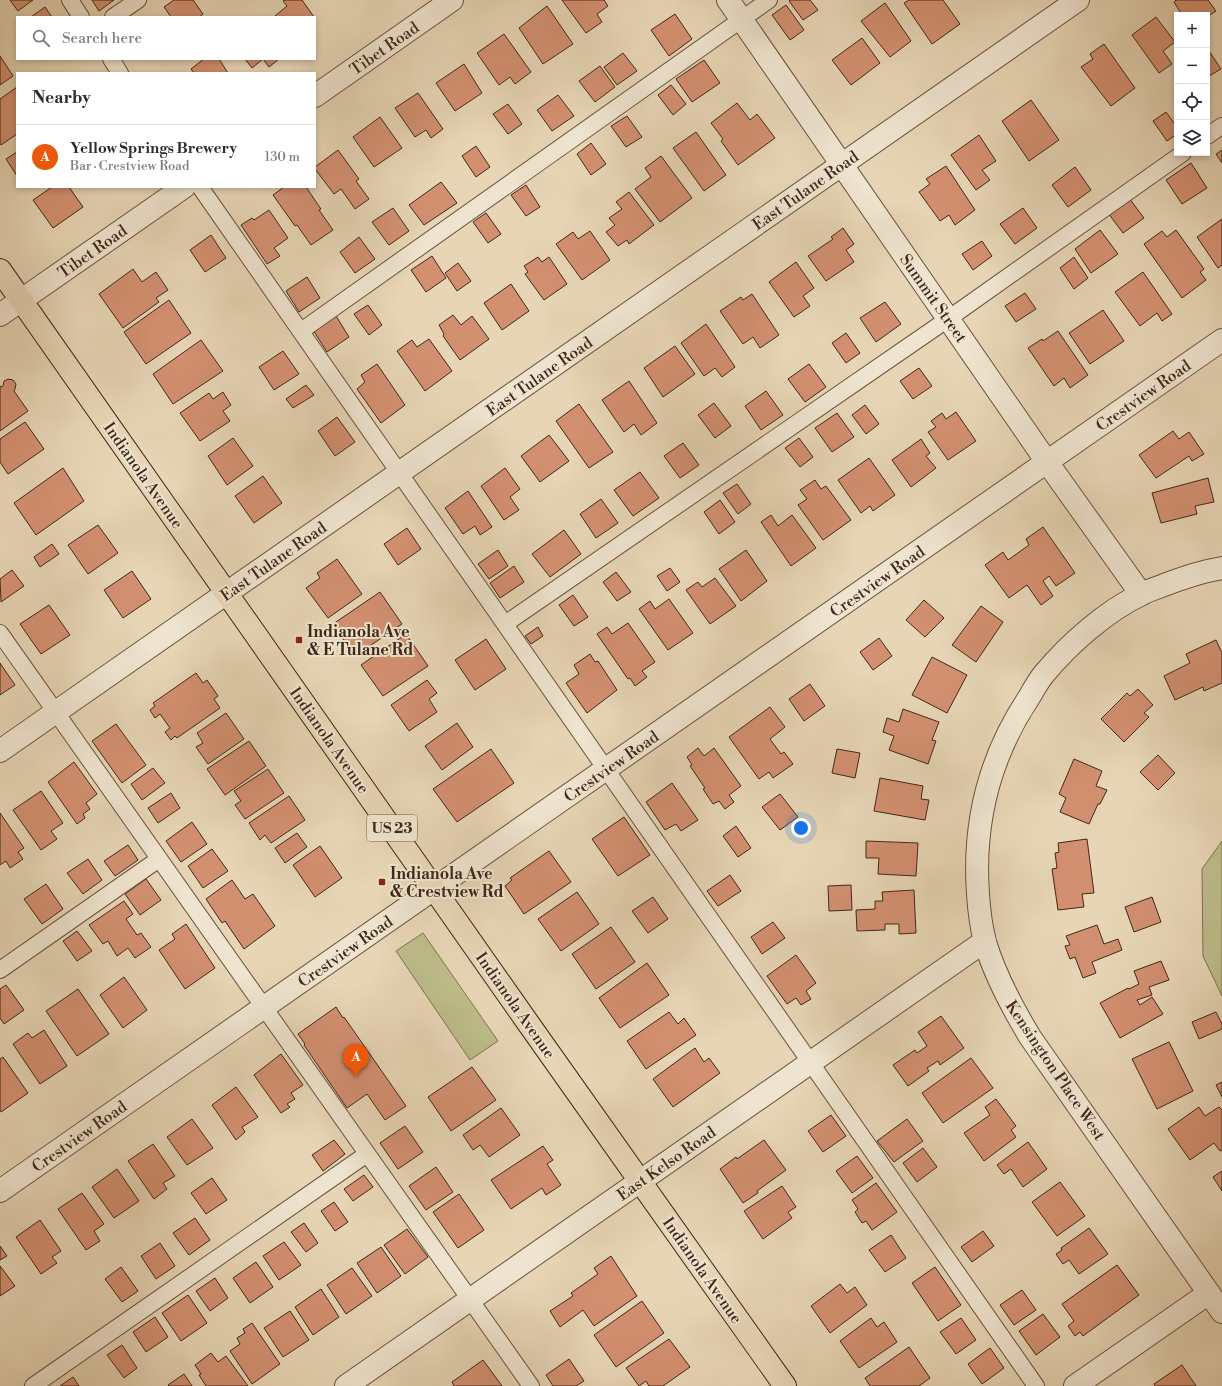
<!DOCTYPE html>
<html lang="en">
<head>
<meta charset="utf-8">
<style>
  body { margin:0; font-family:"Libre Bodoni",serif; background:#f2f2f3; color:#2b2b33 }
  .controls { position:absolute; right:12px; top:12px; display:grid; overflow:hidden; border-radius:0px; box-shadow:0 2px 6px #0003 }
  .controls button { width:36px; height:36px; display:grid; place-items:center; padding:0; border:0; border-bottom:1px solid #e1e1e2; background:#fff; color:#2b2b33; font:20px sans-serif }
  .you { position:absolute; left:801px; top:828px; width:14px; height:14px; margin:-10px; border:3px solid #fff; border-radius:50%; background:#1a73e8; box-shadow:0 0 0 6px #1a73e833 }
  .badge { display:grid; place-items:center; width:26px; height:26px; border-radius:50%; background:#ea580c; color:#fff; font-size:13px; font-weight:700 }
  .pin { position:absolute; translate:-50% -33px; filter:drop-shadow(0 1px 2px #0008) }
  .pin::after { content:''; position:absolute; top:21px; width:14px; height:12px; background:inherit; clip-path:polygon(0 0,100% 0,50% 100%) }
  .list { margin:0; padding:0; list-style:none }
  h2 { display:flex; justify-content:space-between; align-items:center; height:52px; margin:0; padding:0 16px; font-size:17px }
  h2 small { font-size:13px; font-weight:400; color:#7c7c81 }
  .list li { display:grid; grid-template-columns:26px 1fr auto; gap:12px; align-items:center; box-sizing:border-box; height:64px; padding:0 16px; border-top:1px solid #e1e1e2 }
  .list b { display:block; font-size:15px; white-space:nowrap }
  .list p { margin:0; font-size:13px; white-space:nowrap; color:#7c7c81 }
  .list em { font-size:13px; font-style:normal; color:#7c7c81 }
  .icon { flex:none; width:22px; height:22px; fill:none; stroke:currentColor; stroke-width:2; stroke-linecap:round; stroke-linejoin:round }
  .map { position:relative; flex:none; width:1222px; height:1386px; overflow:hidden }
  .search { position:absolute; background:#fff; box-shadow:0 2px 6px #0003; left:16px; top:16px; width:300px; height:44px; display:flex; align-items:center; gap:10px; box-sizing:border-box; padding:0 14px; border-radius:0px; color:#7c7c81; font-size:15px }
  .panel { position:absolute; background:#fff; box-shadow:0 2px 6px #0003; left:16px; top:72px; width:300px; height:116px; border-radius:0px }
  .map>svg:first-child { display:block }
  .green { fill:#bcbc89; stroke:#7e7250 }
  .building { fill:#d39071; stroke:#402818 }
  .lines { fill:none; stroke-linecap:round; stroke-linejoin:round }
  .service-casing { stroke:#6a533f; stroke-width:18 }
  .minor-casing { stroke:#6a533f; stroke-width:24 }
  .primary-casing { stroke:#402818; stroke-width:24 }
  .service { stroke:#efe4cf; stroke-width:16 }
  .minor { stroke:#efe4cf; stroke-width:22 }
  .primary { stroke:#e7d5b5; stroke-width:22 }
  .poi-dot { fill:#8f2418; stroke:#efe4cf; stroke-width:1.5 }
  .labels { text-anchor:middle; stroke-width:4; stroke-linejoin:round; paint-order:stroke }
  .shield { fill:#efe4cf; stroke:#74604f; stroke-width:1 }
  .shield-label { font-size:15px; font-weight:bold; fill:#402818 }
  .street-label { font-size:16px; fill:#402818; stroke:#efe4cf }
  .poi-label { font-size:16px; font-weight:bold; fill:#402818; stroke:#efe4cf; text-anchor:start }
</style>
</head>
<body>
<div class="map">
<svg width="1222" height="1386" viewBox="0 0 1222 1386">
  <rect width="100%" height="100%" fill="#e7d5b5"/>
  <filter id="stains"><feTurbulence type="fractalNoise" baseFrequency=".005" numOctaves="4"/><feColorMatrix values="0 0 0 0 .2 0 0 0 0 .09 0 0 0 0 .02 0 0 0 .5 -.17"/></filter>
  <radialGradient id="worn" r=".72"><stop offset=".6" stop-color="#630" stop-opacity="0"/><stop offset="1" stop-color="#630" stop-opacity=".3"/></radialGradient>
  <!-- green -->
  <path class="green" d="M1222,841V996L1203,956L1202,869Z
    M423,933L498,1041L470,1060L396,951Z"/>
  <!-- building -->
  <path class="building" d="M10,0H33L18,11Z
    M92,0H114L99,11Z
    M174,0H193L203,14L199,17H171L164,7Z
    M285,0H302L314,17H276L275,16L287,6L283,1Z
    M562,0H604L608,6L597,14L602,22L586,33Z
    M790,0H810L818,10L803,20L789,1Z
    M909,0H943L960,24L932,44L904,3Z
    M1176,0H1208L1216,11L1207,17V15H1182L1174,2Z
    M885,3L911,41L890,57L861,21Z
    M786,5L804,30L790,40L772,15Z
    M547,6L573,44L543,64L519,28Z
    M45,7L52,17H31Z
    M675,14L692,39L669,56L651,30Z
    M1156,17L1175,42L1163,51L1172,64L1159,73L1132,35Z
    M504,34L531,72L515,84L510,77L499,85L477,53Z
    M862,38L880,63L851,85L832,60Z
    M1104,44L1135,88L1111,106L1081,67L1093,59L1090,54Z
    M1207,48L1221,69L1209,76L1207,73Z
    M623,53L637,71L617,85L604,67Z
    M0,56L13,76L0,85Z
    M204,59H219L228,73H194L191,69Z
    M245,59H279L269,67L263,59L252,68Z
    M704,60L720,83L692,102L676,79Z
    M464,64L482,93L455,111L436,83Z
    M600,66L615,87L595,102L579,81Z
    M671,85L686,104L673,115L658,95Z
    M17,87V134L1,145L0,143V99Z
    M418,93L443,129L431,138L426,130L415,137L395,108Z
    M558,95L574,116L552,131L537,110Z
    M1031,100L1059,140L1029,161L1002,121Z
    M737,103L750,120L757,114L775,138L738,165L721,141L723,139L711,123Z
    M508,104L522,124L508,134L493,114Z
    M1166,112L1177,127V134L1167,141L1153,121Z
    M627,116L642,137L626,147L611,126Z
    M380,117L402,148L374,167L353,137Z
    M696,132L726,175L704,191L673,148Z
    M979,135L996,161L982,170L990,180L976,190L951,155Z
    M591,143L606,164L591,175L577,154Z
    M476,146L490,167L476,177L462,156Z
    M338,150L359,179L356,181L369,199L355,209L341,189L334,194L315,169V167Z
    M1222,150V163L1216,154Z
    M17,152V176L6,159Z
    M661,156L692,198L660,222L635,189L651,177L645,168Z
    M1191,163L1207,188L1182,204L1166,180Z
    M946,166L975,210L955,225L949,215L940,221L919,192L930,184L926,179Z
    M1075,167L1091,190L1068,207L1052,185Z
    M441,182L457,203L424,225L409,205Z
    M526,185L540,207L526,216L511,195Z
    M52,187H69L83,207L53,228L33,200Z
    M284,187H306L321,209L319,210L333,230L311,245L297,225L295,226L273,195Z
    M629,192L654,225L629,244L627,240L618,246L606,232L615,225L609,218L622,209L616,202Z
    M1129,198L1144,218L1123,233L1108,213Z
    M393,208L409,231L389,245L372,222Z
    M1023,208L1037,228L1015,244L1000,224Z
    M269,210L288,238L274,248L280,256L267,264L241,225L252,218L254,220Z
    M486,213L501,234L488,243L473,222Z
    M1222,219V265L1218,268L1197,237Z
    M843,228L854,244L846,250L854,262L826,281L808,256L833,239L831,237Z
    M1100,230L1118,254L1091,273L1075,249Z
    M1176,230L1204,269L1200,272L1206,280L1182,298L1144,244L1162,231L1167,237Z
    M590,231L610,260L582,280L556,244L573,232L578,239Z
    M211,235L226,258L205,272L190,250Z
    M359,237L375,259L355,273L340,252Z
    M982,241L992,256L973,270L962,254Z
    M432,256L446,278L426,292L411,270Z
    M538,257L542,262L549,257L567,284L544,300L525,274L528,272L524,266Z
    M1074,257L1088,278L1074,289L1060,268Z
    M796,262L814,288L803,296L810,306L794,317L769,282Z
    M458,263L471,281L457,291L445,273Z
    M133,269L142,282L156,272L168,290L156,298L159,302L123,328L99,294Z
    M1143,272L1172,314L1162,321L1157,313L1140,326L1115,292Z
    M307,277L320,298L299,312L286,291Z
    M511,284L529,311L502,330L484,303Z
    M1025,293L1036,309L1016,322L1005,306Z
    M752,294L779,335L760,348L753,337L743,344L720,311L741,297L743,300Z
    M169,300L191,333L146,364L124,332Z
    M885,302L901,324L876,342L860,318Z
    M368,305L382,325L369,335L354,314Z
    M1103,310L1124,341L1090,364L1069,333Z
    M453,315L461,325L472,316L489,339L460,360L443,336L444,334L439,325Z
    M336,316L349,337L327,352L313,330Z
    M706,324L735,367L722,377L715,368L704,376L681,343Z
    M1058,331L1088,375L1070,388L1064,378L1054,386L1028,348L1042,339L1043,341Z
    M846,333L860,353L846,363L832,343Z
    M429,339L452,371L425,391L397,351L412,340L417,347Z
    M201,340L223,371L173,404L153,374Z
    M675,346L695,374L663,397L644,368Z
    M283,351L299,374L274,390L259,367Z
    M377,364L405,405L381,423L357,389L365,382L361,375Z
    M809,364L826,387L805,402L788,379Z
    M919,368L932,386L913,399L900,381Z
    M8,379L13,380L16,384L15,389L14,391L28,411L0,431V386L2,387L3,386L4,381Z
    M629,381L657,423L641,435L634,424L624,432L602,400Z
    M306,385L314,395L293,408L286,399Z
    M766,391L783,415L761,430L745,406Z
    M223,392L231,405L223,411L230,421L200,441L180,413L209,393L213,399Z
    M714,403L731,426L715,438L698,415Z
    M579,404L613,452L589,468L556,421Z
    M865,405L879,424L866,434L852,415Z
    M956,412L976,441L948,460L928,432L936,427L931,421L942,413L946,419Z
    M837,413L854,437L832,452L815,428Z
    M337,417L355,442L335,456L318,431Z
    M25,422L44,449L8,474L0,462V439Z
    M1173,431L1179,439L1189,432L1204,454L1192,461L1189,456L1156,478L1139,455Z
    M549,435L569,461L540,482L521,456Z
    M233,438L253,466L227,485L208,456Z
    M799,438L813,457L800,467L785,448Z
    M921,439L930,453L926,456L936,468L911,487L892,460Z
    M683,443L699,465L680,478L664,456Z
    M869,458L895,495L873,511L870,506L861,513L838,480Z
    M63,468L84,501L36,535L14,503Z
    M505,468L520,489L510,497L519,510L504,520L481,486Z
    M640,472L659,498L633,516L614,490Z
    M263,476L282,503L254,523L235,496Z
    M1208,478L1214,502L1195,506L1197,514L1161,523L1152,493Z
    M815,480L821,489L826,486L851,520L823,540L798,505L807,499L800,490Z
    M737,484L751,504L738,514L723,493Z
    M468,491L492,527L480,535L475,526L463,534L445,508Z
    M601,499L618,523L596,538L580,514Z
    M720,500L735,522L719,534L704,512Z
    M771,515L778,526L792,515L816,548L791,566L761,522Z
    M98,525L118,553L88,574L68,545Z
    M1043,527L1075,573L1056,586L1049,576L1043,581L1053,596L1041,605L1027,585L1009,598L985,565L1003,552L1008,560L1029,545L1026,539Z
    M407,528L421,549L398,565L384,544Z
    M564,530L581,554L550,577L532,554Z
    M52,544L59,554L40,567L34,557Z
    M498,550L508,566L489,579L478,564Z
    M746,550L767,581L741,601L719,569Z
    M337,559L362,594L328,618L306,588L320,578L317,573Z
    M514,566L524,582L500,598L490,583Z
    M670,568L680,582L667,591L657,576Z
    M12,570L24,586L1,602L0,579Z
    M132,571L151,599L123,618L104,590Z
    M616,572L631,592L617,601L603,582Z
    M715,578L736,606L710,624L686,590L698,582L702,587Z
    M380,592L402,624L355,656L333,624Z
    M573,595L588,617L574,626L559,605Z
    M669,599L693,633L668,650L639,609L650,601L655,609Z
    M924,600L944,618L925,637L906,620Z
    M49,605L70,635L41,654L20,624Z
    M981,606L1003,622L976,662L952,645Z
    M628,623L655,662L642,671L647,677L635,686L630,678L628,679L597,634L607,627L612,634Z
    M538,627L543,636L531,644L525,636Z
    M406,634L428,666L383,696L361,665Z
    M879,638L892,656L873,670L860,652Z
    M486,639L506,669L475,690L455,660Z
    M1216,640L1222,653V683L1204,691L1203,687L1175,700L1164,676L1190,663L1186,654Z
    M590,654L595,662L598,661L617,690L587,713L566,683L579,674L574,665Z
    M932,657L967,675L947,713L912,695Z
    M0,663L15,685L0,695Z
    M196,673L203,683L207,680L218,696L214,699L220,708L177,738L175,736L171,740L165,732L170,728L160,714L155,718L150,710L155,706L153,703Z
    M427,680L437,693L429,699L437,712L409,731L391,705Z
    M810,684L825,706L804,721L789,699Z
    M1138,689L1153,705L1144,713L1149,717L1124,742L1101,719L1127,693L1130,696Z
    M770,707L785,727L770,739L781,754L784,752L793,764L773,778L769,772L759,779L729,737Z
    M903,709L939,722L932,740L936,741L928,764L889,750L894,736L883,732L887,718L899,722Z
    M226,713L244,739L208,764L196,747L203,743L197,733Z
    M457,723L473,747L442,770L425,746Z
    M116,724L146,765L122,783L92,741Z
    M249,741L266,766L225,795L207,769Z
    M698,748L704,756L714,748L741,786L729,795L734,802L725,809L719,801L713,804L703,789L705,788L690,766L692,765L687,757Z
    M491,749L514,783L457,822L433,789Z
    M837,749L860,753L855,778L832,773Z
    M1158,755L1175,773L1158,790L1140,772Z
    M1074,759L1102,771L1096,786L1107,790L1100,804H1098L1089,824L1060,812L1066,798L1059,794Z
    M74,762L97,794L86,803L90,809L83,814L85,818L77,824L48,782Z
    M153,768L165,783L142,800L131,784Z
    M268,769L284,793L245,819L235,805L241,801L234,791Z
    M880,778L923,786L921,799L929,800L925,820L874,811Z
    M672,783L698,820L681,831L676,824L665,830L646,802Z
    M41,791L63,823L51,831L57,839L41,850L13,810Z
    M171,793L180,808L158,823L148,808Z
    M780,794L798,817L780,830L762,807Z
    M289,796L305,820L271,843L265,835L260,840L249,823Z
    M0,813L24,848L18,852L23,859L10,868L6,861L0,865Z
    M624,817L650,855L618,876L592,839Z
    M192,822L207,844L181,862L166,841Z
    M736,826L751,848L738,857L723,836Z
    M297,833L307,847L285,863L275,848Z
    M1087,839L1094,893L1082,894L1084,907L1058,910L1052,869L1057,868L1055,853L1059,852L1058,843Z
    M866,841L918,843L916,876L878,874L879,858H866Z
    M128,845L138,860L115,876L104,861Z
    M320,846L342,878L315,897L293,865Z
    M212,849L228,871L203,888L188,866Z
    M549,851L571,882L524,914L505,886L512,880L510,878Z
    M88,859L102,880L83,894L67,873Z
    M730,875L741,891L718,906L707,891Z
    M146,879L161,900L140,915L125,894Z
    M232,880L245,899L253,894L275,926L244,949L225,921L222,923L206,899Z
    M46,884L63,909L42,924L24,899Z
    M851,885L852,910L829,911L828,886Z
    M914,890L916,933L899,934V924H885V930L857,931L856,910L875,909V901H883L882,892Z
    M577,892L599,924L561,951L538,919Z
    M653,897L668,919L648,933L632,911Z
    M1152,897L1161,922L1134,932L1125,907Z
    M124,901L133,914L126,919L137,935L141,933L151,947L135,958L128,948L117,956L108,941L103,944L89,925Z
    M773,922L785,938L762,954L751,937Z
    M186,924L215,968L185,989L159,950L175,939L172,934Z
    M1097,925L1104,944L1118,939L1122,950L1092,962L1096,973L1083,978L1075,957L1070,959L1065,946L1070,945L1066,936Z
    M611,927L635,962L596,989L572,954Z
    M77,931L92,951L77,961L63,941Z
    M796,955L816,983L806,991L811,999L801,1005L796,998L787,1004L767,976Z
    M1161,961L1169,980L1149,987L1152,995L1137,1000L1140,1005L1152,997L1163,1014L1120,1038L1100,1003L1128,988L1129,989L1139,984L1134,971Z
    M647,963L669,995L620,1028L599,998Z
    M124,977L147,1010L123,1028L100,995Z
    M6,985L24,1010L4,1024L0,1018V989Z
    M78,989L109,1034L77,1056L46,1011Z
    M336,1007L343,1018L344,1017L406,1106L385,1120L367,1094L347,1108L304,1045L305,1044L298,1034Z
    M669,1012L678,1024L684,1018L696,1035L646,1069L627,1041Z
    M1216,1012L1222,1024V1029L1199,1039L1192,1022Z
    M941,1016L964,1048L940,1065L938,1061L927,1068L929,1071L908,1086L893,1065L915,1050L917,1053L927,1046L918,1032Z
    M44,1030L67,1066L40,1084L13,1044L28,1033L32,1038Z
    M1169,1042L1193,1091L1157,1109L1132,1059Z
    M695,1048L704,1062L709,1058L720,1073L673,1107L653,1079Z
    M281,1054L303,1085L291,1093L295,1099L287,1104L290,1107L281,1113L254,1075Z
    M3,1057L28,1093L1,1112L0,1110V1059Z
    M971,1058L993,1088L943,1123L922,1093Z
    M472,1067L496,1100L451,1131L428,1097Z
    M1222,1082V1097L1216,1085Z
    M236,1087L258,1117L242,1127L245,1132L236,1140L212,1105Z
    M996,1099L1016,1126L1011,1130L1016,1137L984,1161L964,1133L990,1115L985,1107Z
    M1199,1107L1205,1116L1219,1107L1222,1110V1150L1220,1151L1214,1143L1190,1160L1168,1129Z
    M501,1108L520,1135L489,1157L480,1145L473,1150L463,1135Z
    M831,1115L846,1136L823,1152L808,1131Z
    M192,1119L213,1148L187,1165L167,1137Z
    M907,1119L923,1141L894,1162L877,1141Z
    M405,1126L423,1152L398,1169L380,1143Z
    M334,1140L345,1154L323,1171L312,1155Z
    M764,1140L786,1170L757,1191L758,1193L743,1203L720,1169L736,1157L737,1159Z
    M1028,1142L1047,1169L1023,1187L1011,1169L1004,1174L997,1165Z
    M153,1144L175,1176L163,1183L167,1189L154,1199L128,1161Z
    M543,1146L553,1160L547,1164L561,1185L546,1195L542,1188L511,1209L491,1180Z
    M923,1148L937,1167L917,1182L903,1163Z
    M857,1156L873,1178L852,1193L836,1171Z
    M436,1167L453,1192L426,1210L409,1186Z
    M117,1169L139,1201L114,1218L92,1187Z
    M1222,1171V1191L1213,1177Z
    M364,1175L373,1187L353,1201L344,1189Z
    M212,1178L227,1200L206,1214L191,1193Z
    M1060,1182L1085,1216L1057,1236L1032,1202Z
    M876,1183L897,1212L872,1230L866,1221L862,1223L855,1212L858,1209L852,1200Z
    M782,1186L796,1207L788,1212L792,1218L763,1239L744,1211Z
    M82,1193L104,1224L94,1231L100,1241L86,1250L58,1209Z
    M459,1194L484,1230L458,1248L433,1212Z
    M334,1202L348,1222L335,1231L321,1211Z
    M195,1218L210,1240L189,1255L173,1233Z
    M40,1220L61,1251L52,1257L57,1263L41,1274L16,1237Z
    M304,1223L318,1243L306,1252L291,1232Z
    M1089,1228L1108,1254L1079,1274L1069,1260L1063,1264L1056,1254L1062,1250L1061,1248Z
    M407,1229L428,1257L405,1274L384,1245Z
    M983,1231L994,1246L972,1262L961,1247Z
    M891,1235L906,1258L885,1272L869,1250Z
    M284,1242L301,1265L279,1280L263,1256Z
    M160,1243L175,1266L156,1279L141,1256Z
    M0,1246L7,1256L0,1260Z
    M381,1247L401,1276L377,1293L357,1263Z
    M611,1256L637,1296L594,1326L583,1310L560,1327L550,1311L573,1296L571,1293L598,1274L594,1268Z
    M256,1262L273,1287L250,1303L233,1278Z
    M1117,1265L1139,1295L1083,1336L1080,1332L1075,1336L1068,1326L1074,1321L1062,1304Z
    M0,1266L15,1286L0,1296Z
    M121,1267L138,1291L122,1302L105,1279Z
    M935,1267L961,1305L938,1321L912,1283Z
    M352,1268L372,1296L346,1314L327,1285Z
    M215,1278L228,1298L210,1311L196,1291Z
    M840,1284L847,1293L855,1287L867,1305L830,1333L811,1306Z
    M321,1289L339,1317L313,1335L295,1307Z
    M1022,1290L1036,1310L1014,1325L1000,1305Z
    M188,1295L207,1323L181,1341L162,1313Z
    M642,1301L664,1333L616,1367L594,1335Z
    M290,1311L309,1340L283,1357L264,1328Z
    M1043,1314L1060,1337L1036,1355L1019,1331Z
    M155,1317L168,1337L146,1352L133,1332Z
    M871,1318L877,1327L884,1322L897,1342L859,1368L840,1341Z
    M961,1318L976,1340L956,1354L940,1332Z
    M252,1323L280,1364L252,1384L230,1351L240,1344L237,1338L245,1333L243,1329Z
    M669,1339L690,1367L663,1386H649L646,1381L639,1386L626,1368Z
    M122,1345L137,1368L124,1378L107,1355Z
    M909,1347L930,1378L919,1386H870L865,1378Z
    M990,1348L1004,1368L982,1384L968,1364Z
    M211,1353L218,1362L226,1356L248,1386H206L199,1375L201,1374L195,1365Z
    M569,1359L584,1381L576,1386H553L546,1375Z
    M483,1360L502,1386H454L452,1382Z
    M1182,1365L1196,1386H1155L1154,1384Z
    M184,1374L192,1386H169L168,1385Z
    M73,1377L79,1386H60Z"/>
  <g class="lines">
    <defs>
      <path id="service" d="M70,0L81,17
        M113,17L138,0
        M111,59L120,73
        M1207,136L1222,126
        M200,187L1036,1386
        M301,331L769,0
        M505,624L948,319L1183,153
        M0,633L531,1386
        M0,970L159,859
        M33,1386L367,1154"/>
      <path id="minor" d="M728,0L1047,462L1141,594
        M315,96L452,0
        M0,315L184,187
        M1222,568C1203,571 1182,578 1164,585C1157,588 1149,590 1142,594C1106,611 1069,644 1044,674C1038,681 1033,691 1028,699C989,758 973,824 978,894C979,910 981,926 985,942C995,976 1012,1007 1030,1037L1222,1312
        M0,751L1078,0
        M0,1191L1222,340
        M346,1386L985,941
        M1075,1386L1209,1293"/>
      <path id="primary" d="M0,270L528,1023L785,1386"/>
    </defs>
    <!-- service casing -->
    <use href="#service" class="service-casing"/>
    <!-- minor casing -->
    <use href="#minor" class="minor-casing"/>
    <!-- primary casing -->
    <use href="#primary" class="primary-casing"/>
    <!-- service -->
    <use href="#service" class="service"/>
    <!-- minor -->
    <use href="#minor" class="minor"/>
    <!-- primary -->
    <use href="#primary" class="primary"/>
  </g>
  <!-- markers -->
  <g class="poi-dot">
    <rect x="295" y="636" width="8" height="8" rx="2"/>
    <rect x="378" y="878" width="8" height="8" rx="2"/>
  </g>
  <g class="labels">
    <!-- shield labels -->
    <rect class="shield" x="367" y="815" width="50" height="26" rx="3"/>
    <g class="shield-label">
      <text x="392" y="833">US 23</text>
    </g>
    <!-- street labels -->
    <g class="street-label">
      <text transform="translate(384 48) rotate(-35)" y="6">Tibet Road</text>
      <text transform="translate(805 190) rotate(-35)" y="6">East Tulane Road</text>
      <text transform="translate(92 251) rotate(-35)" y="6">Tibet Road</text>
      <text transform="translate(934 298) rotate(55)" y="6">Summit Street</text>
      <text transform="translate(539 376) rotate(-35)" y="6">East Tulane Road</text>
      <text transform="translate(1143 395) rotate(-35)" y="6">Crestview Road</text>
      <text transform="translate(144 475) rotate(55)" y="6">Indianola Avenue</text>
      <text transform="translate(273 561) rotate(-35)" y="6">East Tulane Road</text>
      <text transform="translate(877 581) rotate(-35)" y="6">Crestview Road</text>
      <text transform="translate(330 740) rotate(55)" y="6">Indianola Avenue</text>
      <text transform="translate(611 766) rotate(-35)" y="6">Crestview Road</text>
      <text transform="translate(345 951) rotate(-35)" y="6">Crestview Road</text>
      <text transform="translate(516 1005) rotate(55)" y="6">Indianola Avenue</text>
      <text transform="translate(1056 1070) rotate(56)" y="6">Kensington Place West</text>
      <text transform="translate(79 1136) rotate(-35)" y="6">Crestview Road</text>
      <text transform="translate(666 1163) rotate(-35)" y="6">East Kelso Road</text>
      <text transform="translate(703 1270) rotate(55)" y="6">Indianola Avenue</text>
    </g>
    <!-- poi labels -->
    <g class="poi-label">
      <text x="307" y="637">Indianola Ave<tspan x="307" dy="18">&amp; E Tulane Rd</tspan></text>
      <text x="390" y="879">Indianola Ave<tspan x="390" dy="18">&amp; Crestview Rd</tspan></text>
    </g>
  </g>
  <rect width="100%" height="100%" filter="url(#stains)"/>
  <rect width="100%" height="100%" fill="url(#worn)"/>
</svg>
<div class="controls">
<button>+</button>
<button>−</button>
<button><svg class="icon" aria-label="locate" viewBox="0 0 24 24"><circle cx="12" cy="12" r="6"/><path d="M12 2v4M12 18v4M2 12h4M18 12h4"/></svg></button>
<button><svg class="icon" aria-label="layers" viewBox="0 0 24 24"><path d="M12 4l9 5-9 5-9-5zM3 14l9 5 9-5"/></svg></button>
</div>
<div class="you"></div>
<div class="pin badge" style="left:356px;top:1077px">A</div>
<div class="search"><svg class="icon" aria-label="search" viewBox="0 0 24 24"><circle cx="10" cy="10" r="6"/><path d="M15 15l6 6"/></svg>Search here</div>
<section class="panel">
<h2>Nearby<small></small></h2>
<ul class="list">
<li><span class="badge">A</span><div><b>Yellow Springs Brewery</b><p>Bar · Crestview Road</p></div><em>130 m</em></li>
</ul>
</section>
</div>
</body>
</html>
